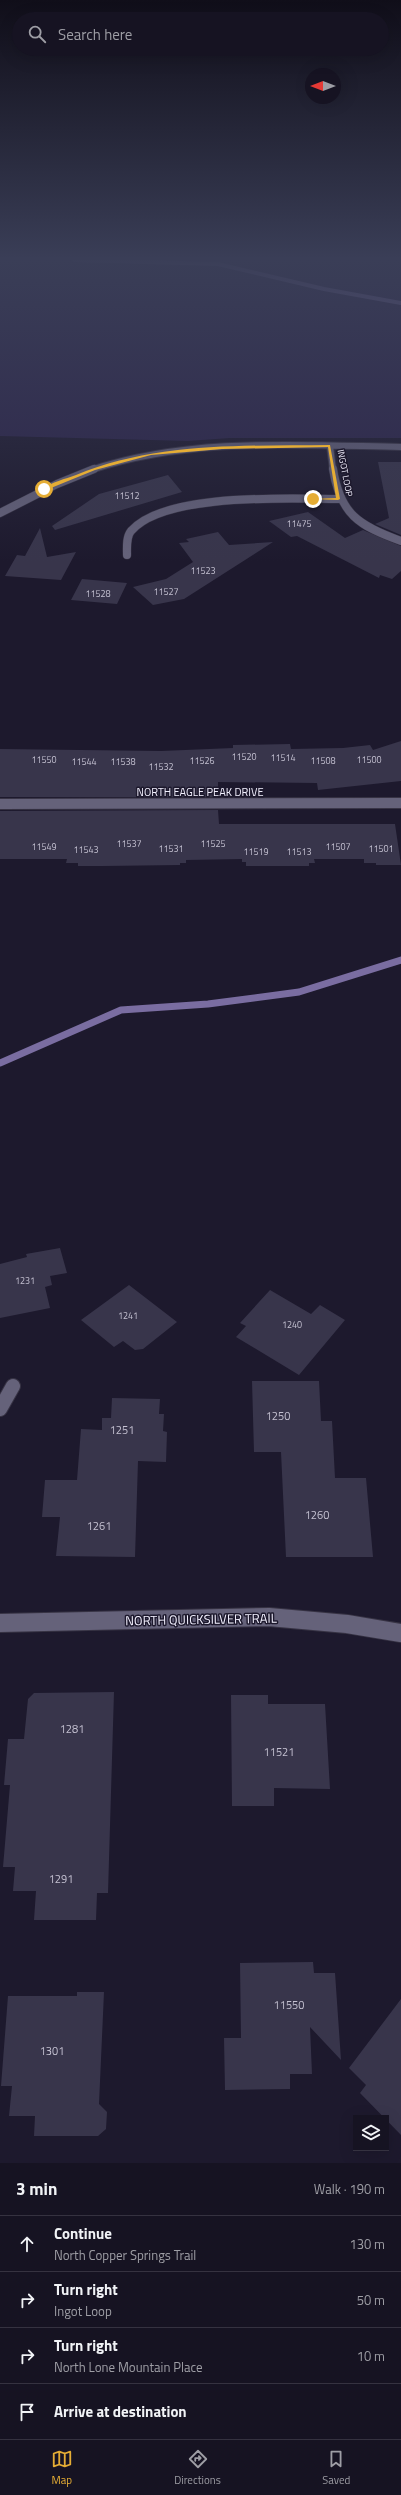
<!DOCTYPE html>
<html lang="en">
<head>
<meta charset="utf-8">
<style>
  body { margin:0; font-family:"Titillium Web",sans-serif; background:#23202f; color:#f1f3f6 }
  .controls { position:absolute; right:12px; bottom:12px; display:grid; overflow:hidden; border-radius:0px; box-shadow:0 4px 16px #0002 }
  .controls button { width:36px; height:36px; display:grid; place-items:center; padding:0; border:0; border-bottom:1px solid #353240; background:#161322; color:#f1f3f6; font:20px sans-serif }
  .compass { position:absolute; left:305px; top:68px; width:36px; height:36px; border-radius:50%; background:#161322; box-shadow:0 4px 16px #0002; rotate:270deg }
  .stop { position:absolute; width:12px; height:12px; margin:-9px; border:3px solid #e5ad35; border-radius:50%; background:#fff }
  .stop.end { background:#e5ad35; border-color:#fff; box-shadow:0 1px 4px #0008 }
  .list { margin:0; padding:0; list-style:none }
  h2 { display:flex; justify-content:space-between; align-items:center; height:52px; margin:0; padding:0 16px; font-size:17px }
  h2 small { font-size:13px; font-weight:400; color:#9e9ea5 }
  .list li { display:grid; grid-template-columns:26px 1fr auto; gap:12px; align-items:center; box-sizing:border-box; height:56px; padding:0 16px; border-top:1px solid #353240 }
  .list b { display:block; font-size:15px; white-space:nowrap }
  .list p { margin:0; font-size:13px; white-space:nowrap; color:#9e9ea5 }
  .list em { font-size:13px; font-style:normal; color:#9e9ea5 }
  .icon { flex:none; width:22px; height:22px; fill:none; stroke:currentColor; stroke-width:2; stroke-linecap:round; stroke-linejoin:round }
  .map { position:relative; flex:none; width:401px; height:2163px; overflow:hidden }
  .search { position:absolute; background:#161322; box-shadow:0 4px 16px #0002; left:12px; right:12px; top:12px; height:44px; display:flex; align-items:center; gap:10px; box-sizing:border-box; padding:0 14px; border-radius:22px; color:#9e9ea5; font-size:15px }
  .sheet { height:276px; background:#161322 }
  nav { display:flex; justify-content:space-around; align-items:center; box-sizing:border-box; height:56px; border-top:1px solid #353240; background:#161322; font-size:11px; color:#9e9ea5 }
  nav a { display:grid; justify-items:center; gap:2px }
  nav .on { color:#e5ad35 }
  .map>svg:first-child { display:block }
  .green { fill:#2c244a }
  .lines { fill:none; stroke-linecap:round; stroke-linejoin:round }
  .stream-far1 { stroke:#7a6da1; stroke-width:4 }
  .stream { stroke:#7a6da1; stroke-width:7 }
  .building { fill:#38354b }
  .minor-far4-casing { stroke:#373344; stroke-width:8 }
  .minor-far3-casing { stroke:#373344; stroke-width:9 }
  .minor-far2-casing { stroke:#373344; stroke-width:12 }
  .minor-far1-casing { stroke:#373344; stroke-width:16 }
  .minor-casing { stroke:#373344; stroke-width:20 }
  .minor-far4 { stroke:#65627a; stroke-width:6 }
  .minor-far3 { stroke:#65627a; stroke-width:8 }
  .minor-far2 { stroke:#65627a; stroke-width:10 }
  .minor-far1 { stroke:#65627a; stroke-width:14 }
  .minor { stroke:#65627a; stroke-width:18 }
  .route { fill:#e5ad35 }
  .labels { text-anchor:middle; stroke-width:3; stroke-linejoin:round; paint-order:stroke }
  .far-street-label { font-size:9px; fill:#f2f0fe; stroke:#1d192d }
  .number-label { font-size:9px; fill:#c4c1d1 }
  .street-label { font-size:11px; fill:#f2f0fe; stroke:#1d192d }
  .near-number-label { font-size:11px; fill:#c4c1d1 }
  .near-street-label { font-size:13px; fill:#f2f0fe; stroke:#1d192d }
</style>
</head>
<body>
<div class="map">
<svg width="401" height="2163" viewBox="0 0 401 2163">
  <rect width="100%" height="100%" fill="#1d192d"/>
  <!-- green -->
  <path class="green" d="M0,260H401V438H230L188,441L0,436Z"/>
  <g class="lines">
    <!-- stream-far1 -->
    <path class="stream-far1" d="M74,260L218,264L324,289L401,303"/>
    <!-- stream -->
    <path class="stream" d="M0,1063L121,1010L208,1004L299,992L401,960"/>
  </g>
  <!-- building -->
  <path class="building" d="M378,462H401V535L375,524L389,518Z
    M168,475L182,492L55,530L52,526L99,494Z
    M308,512L345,538L363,530L401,546V571L392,579L380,575L379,578L297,536L291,537L269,521Z
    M40,528L47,557L76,552L61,580L5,576L17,555L25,556Z
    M218,532L229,545L273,542L184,599L153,605L133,587L166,579L193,562L179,543L189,542L186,539Z
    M82,579L127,583L117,604L71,600Z
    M401,741V781L318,790L317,783L218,782V797H0V749L161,751L233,748V745L290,744L291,749L343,748L370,745L373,750Z
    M218,810L219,824H395L401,865H376V863H364V859H314L315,863H309V866H246V862H242V859L186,860V863H180V865L103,866H78V863H66L67,859H0V811Z
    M60,1248L67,1273L50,1276L52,1285L45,1287L50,1308L0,1318V1264L27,1257L26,1254Z
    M129,1285L177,1322L143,1349L135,1350L123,1341L114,1347L81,1320Z
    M270,1290L311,1314L320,1305L345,1320L299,1375L236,1337L246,1326L240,1323Z
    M252,1381H319L321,1421H332L335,1478H366L373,1557H286L281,1452H254Z
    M112,1398L160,1399L159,1414H164L163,1431L167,1432L166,1462L138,1461L135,1557L56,1556L60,1517H42L45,1480H77L81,1429L102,1430V1418H111Z
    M114,1692L108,1893H97L96,1920H34L36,1891H13L15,1867H3L10,1785H4L8,1739H24L28,1699L34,1693Z
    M231,1695H268V1704H325L330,1789L274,1788V1806H232Z
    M313,1962L314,1973H335L341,2060L310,2027L312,2074H290V2089L225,2090L224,2038H241L240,1963Z
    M77,1992H104L99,2104L107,2112L106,2129L98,2136H34L35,2116H9L12,2086H1L8,1996H77Z
    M401,1999V2135L360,2093L366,2085L349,2068Z"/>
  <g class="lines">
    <defs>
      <path id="minor-far4" d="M330,446L333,470
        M91,470C190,437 299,445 401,447"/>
      <path id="minor-far3" d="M333,469C340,514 359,526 401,541
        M0,513L57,484L94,469
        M127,555C127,548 126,537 131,531C165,492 289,499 338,499"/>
      <path id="minor-far2" d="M0,804L401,803"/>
      <path id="minor-far1" d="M0,1409L13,1386"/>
      <path id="minor" d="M0,1623L269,1617L347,1624L401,1633"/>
    </defs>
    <!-- minor-far4 casing -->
    <use href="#minor-far4" class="minor-far4-casing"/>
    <!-- minor-far3 casing -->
    <use href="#minor-far3" class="minor-far3-casing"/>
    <!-- minor-far2 casing -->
    <use href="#minor-far2" class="minor-far2-casing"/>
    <!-- minor-far1 casing -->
    <use href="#minor-far1" class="minor-far1-casing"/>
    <!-- minor casing -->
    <use href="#minor" class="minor-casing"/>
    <!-- minor-far4 -->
    <use href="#minor-far4" class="minor-far4"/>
    <!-- minor-far3 -->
    <use href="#minor-far3" class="minor-far3"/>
    <!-- minor-far2 -->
    <use href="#minor-far2" class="minor-far2"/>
    <!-- minor-far1 -->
    <use href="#minor-far1" class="minor-far1"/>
    <!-- minor -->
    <use href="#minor" class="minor"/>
  </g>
  <!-- sky -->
  <linearGradient id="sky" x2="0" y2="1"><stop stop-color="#100e19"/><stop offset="0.46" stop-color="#3a3e57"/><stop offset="1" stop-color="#3a3e57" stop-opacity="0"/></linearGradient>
  <rect width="401" height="562" fill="url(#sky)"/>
  <!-- route -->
  <path class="route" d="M330,445L340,499L338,500L311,499L336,498L328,447L222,449L151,455L95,470L46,490L42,489C52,482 65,479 76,475C156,442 245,446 330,445Z"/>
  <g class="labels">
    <!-- far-street labels -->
    <g class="far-street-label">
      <text transform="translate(345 473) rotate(79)" y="3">INGOT LOOP</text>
    </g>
    <!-- number labels -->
    <g class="number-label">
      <text x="127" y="499">11512</text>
      <text x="299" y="527">11475</text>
      <text x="203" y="574">11523</text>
      <text x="166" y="595">11527</text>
      <text x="98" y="597">11528</text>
      <text x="244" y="760">11520</text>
      <text x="283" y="761">11514</text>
      <text x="44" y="763">11550</text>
      <text x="369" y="763">11500</text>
      <text x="202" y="764">11526</text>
      <text x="323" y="764">11508</text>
      <text x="84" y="765">11544</text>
      <text x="123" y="765">11538</text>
      <text x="161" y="770">11532</text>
      <text x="129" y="847">11537</text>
      <text x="213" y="847">11525</text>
      <text x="44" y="850">11549</text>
      <text x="338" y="850">11507</text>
      <text x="171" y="852">11531</text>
      <text x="381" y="852">11501</text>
      <text x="86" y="853">11543</text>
      <text x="256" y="855">11519</text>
      <text x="299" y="855">11513</text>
      <text x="25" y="1284">1231</text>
      <text x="128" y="1319">1241</text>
      <text x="292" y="1328">1240</text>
    </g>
    <!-- street labels -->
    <g class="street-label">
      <text x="200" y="796">NORTH EAGLE PEAK DRIVE</text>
    </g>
    <!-- near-number labels -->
    <g class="near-number-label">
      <text x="278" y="1420">1250</text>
      <text x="122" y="1434">1251</text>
      <text x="317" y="1519">1260</text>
      <text x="99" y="1530">1261</text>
      <text x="72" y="1733">1281</text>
      <text x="279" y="1756">11521</text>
      <text x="61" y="1883">1291</text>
      <text x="289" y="2009">11550</text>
      <text x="52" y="2055">1301</text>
    </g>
    <!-- near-street labels -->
    <g class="near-street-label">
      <text transform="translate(201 1619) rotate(-1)" y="5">NORTH QUICKSILVER TRAIL</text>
    </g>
  </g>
</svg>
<div class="controls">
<button><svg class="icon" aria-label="layers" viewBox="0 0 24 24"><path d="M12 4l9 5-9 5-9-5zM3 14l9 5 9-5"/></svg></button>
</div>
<svg class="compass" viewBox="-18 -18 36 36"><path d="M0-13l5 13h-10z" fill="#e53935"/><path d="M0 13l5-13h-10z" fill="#9e9ea5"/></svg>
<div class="stop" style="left:44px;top:489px"></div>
<div class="stop end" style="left:313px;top:499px"></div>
<div class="search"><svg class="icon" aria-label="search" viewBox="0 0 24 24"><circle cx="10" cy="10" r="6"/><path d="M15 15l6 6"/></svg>Search here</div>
</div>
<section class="sheet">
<h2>3 min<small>Walk · 190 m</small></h2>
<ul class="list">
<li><svg class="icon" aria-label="ahead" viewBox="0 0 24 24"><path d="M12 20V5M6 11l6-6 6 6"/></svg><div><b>Continue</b><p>North Copper Springs Trail</p></div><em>130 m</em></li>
<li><svg class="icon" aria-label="right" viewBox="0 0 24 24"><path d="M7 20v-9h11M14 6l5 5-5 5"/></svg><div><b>Turn right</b><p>Ingot Loop</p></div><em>50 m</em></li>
<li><svg class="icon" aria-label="right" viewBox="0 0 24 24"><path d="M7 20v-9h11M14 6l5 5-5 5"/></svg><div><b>Turn right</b><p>North Lone Mountain Place</p></div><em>10 m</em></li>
<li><svg class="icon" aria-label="arrive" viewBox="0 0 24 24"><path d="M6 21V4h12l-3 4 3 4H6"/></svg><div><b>Arrive at destination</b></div></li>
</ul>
</section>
<nav>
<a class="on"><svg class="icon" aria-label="map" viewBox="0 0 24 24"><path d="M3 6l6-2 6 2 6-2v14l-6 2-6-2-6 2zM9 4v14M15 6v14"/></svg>Map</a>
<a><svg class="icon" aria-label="directions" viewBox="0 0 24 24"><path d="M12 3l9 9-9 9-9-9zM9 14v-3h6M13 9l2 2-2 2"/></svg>Directions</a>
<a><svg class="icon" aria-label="saved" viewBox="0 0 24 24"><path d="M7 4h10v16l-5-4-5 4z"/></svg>Saved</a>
</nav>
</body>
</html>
